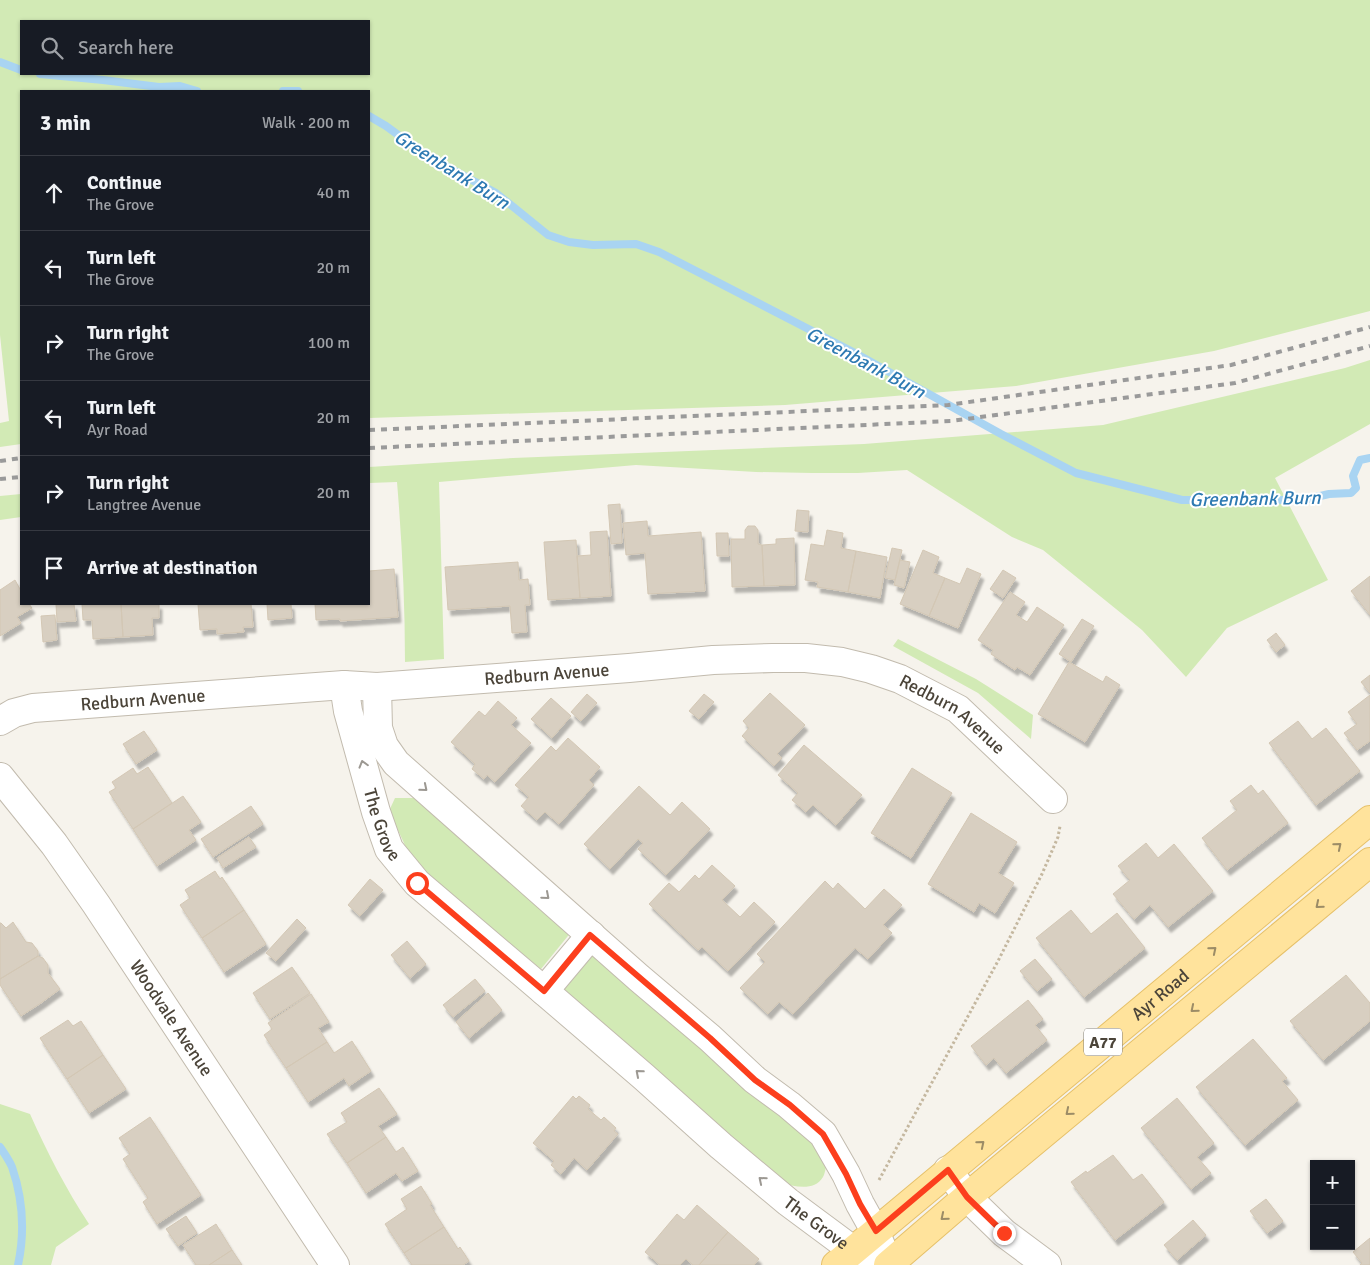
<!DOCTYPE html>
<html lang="en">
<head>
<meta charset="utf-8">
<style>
  body { margin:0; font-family:Signika,sans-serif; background:#242831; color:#f1f3f6 }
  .controls { position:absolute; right:15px; bottom:15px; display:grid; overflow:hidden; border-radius:0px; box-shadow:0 1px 4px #0004 }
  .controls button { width:45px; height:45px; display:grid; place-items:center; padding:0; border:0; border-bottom:1px solid #363941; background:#171b24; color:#f1f3f6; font:25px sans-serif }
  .stop { position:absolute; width:15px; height:15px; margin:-11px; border:4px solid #fc3f1d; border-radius:50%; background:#fff }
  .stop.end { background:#fc3f1d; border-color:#fff; box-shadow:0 1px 5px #0008 }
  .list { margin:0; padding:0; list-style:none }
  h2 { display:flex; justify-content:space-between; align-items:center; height:65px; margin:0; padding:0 20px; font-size:21px }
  h2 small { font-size:16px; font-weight:400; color:#9ea1a6 }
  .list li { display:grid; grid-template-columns:32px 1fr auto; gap:15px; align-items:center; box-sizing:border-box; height:75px; padding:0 20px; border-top:1px solid #363941 }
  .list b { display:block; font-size:19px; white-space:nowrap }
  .list p { margin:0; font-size:16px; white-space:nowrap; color:#9ea1a6 }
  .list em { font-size:16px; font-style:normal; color:#9ea1a6 }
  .icon { flex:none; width:28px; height:28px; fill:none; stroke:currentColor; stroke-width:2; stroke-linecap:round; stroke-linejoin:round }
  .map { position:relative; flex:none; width:1370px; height:1265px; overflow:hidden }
  .search { position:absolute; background:#171b24; box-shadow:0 1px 4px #0004; left:20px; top:20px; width:350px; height:55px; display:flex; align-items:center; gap:12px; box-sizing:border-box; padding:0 18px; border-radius:0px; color:#9ea1a6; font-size:19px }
  .panel { position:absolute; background:#171b24; box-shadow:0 1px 4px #0004; left:20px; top:90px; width:350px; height:515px; border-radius:0px }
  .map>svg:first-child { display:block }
  .green { fill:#d2eab5; fill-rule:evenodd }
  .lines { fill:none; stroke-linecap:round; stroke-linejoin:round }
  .stream { stroke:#a9d4f2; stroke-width:8 }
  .building { fill:#d8cfc1; stroke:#d3c7b4; filter:url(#shadow) }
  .minor-casing { stroke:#c2bbae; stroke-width:30 }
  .major-casing { stroke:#e6c16a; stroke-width:30 }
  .path { stroke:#c4b79f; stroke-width:3; stroke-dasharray:2.5 2.5; stroke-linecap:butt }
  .minor { stroke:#fff; stroke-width:28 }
  .major { stroke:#ffe39c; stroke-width:28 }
  .rail { stroke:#9a9a9a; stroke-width:4; stroke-dasharray:6 6; stroke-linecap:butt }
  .oneway { stroke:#9c9892 }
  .oneway2 { stroke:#9c8c66 }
  .route { stroke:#fc3f1d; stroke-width:6 }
  .labels { text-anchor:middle; stroke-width:4; stroke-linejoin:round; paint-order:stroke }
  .shield { fill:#fff; stroke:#817c74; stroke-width:1 }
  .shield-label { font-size:16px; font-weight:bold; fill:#4b4439 }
  .street-label { font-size:18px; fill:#4b4439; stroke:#fff }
  .water-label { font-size:19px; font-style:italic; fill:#2e7ab2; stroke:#fff }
</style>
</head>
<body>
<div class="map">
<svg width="1370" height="1265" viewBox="0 0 1370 1265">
  <defs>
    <filter id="shadow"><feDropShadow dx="3" dy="5.5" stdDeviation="1" flood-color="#0004"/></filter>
  </defs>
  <rect width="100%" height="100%" fill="#f6f3ec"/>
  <!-- green -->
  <path class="green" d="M0,0H1370V311L1214,351L1016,386L785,405L369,418V91H21V444L0,447V423L9,421L0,335ZM21,21H369V74H21Z
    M1370,360V424L1275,478L1328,580L1227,628L1186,677L1142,630L1043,550L1012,537L907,470L858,473H812L756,472L636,465L439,482L444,659L405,662C405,602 402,542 397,482L369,483V467L513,458L864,444L1103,425L1345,368Z
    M21,494V517L0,520V496Z
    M898,639L976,679L1033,715L1031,739L978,693L893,646Z
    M395,798H414L572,931L541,969L444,889L411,858L389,811Z
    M595,953L801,1129L828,1157C826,1163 826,1172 823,1177C814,1192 794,1186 781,1183L561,993Z
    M0,1104L30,1114C47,1152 66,1189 89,1224L56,1247L51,1265H0Z"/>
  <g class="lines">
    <!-- stream -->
    <path class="stream" d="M0,62L21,70
      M40,74L103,80L159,87L180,86L197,91
      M283,91H298
      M369,116L386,126L427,156L496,193L548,235L569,242L593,245L636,244L659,252L853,352L1001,434L1076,473L1182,500H1303L1329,494L1351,493L1356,488L1353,476L1360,460L1370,458
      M0,1147C4,1153 9,1160 12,1167C23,1199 25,1232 18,1265"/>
  </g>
  <!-- building -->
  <path class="building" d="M620,504L622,543L611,544L608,505Z
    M797,510L809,511L808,532L795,531Z
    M647,521L648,536L701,532L705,591L648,594L645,553L626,555L623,523Z
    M748,526H755L758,530V544L762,545L764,586L732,587L731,539H745V530Z
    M827,530L843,533L841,548L856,551L848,592L817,587L818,582L805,580L811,544L824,546Z
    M607,531L611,596L580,598L577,556L591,555L590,532Z
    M716,533H728L729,556H717Z
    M794,538L795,585L764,586L762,545L776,544V539Z
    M576,540L580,598L548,600L544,542Z
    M892,548L902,550L895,580L885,578Z
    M923,550L939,557L933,573L945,578L929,616L900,604Z
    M856,551L887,557L880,598L848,592Z
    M900,560L910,562L904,588L894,585Z
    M518,562L519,580L528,579L530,605H525L527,632L512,633L510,606L448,610L445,567Z
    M967,568L981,574L958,628L929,616L945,578L960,584Z
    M394,569L398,617L340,621V619L316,620L315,604H369V571Z
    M1003,570L1016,578L1003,598L990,589Z
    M1370,576V615L1351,591Z
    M15,580L21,591V604H29L32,608L17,617L21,623L0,636V590Z
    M1010,592L1025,602L1016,615L1027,622L1037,607L1064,625L1030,675L1017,667L1015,670L991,654L993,650L978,640Z
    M56,604H74L76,621L57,622Z
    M82,604H121L123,637L93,639L92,620H83Z
    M121,604H159V618H152L153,635L123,637Z
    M198,604H251L253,627H243L244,632L217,634V629L200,630Z
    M267,604H291L292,618L268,620Z
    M55,615L57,640L43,642L41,616Z
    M1082,619L1094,626L1071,662L1059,654Z
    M1276,633L1285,645L1276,652L1267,640Z
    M1069,662L1103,682L1106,676L1120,685L1085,742L1038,714Z
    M1370,675V693L1361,682Z
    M770,693L805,725L777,754L782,758L774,766L742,736L749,728L743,721Z
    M587,694L597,703L581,721L571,712Z
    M704,694L714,702L699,719L689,711Z
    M1370,695V741L1357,750L1344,733L1357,724L1348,712Z
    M551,698L571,716L552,738L531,719Z
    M498,701L517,718L511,725L531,743L495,782L487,775L484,779L472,769L475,764L451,742L479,711L485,716Z
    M1298,721L1312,739L1326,728L1360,771L1316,805L1269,743Z
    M144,731L157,750L136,764L123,744Z
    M568,738L600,767L589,780L594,785L559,824L545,812L537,820L521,806L529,797L515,785L551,746L556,751Z
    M804,745L862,795L836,825L813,805L806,812L792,800L798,793L778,775Z
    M148,767L172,803L133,829L109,792L116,788L112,782L133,768L137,774Z
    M912,768L952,793L911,858L871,833Z
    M1251,785L1258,794L1263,790L1288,823L1227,870L1202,838L1237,810L1230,801Z
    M639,786L670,815L682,802L710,829L666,875L638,849L643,843L638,839L610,869L584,844Z
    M183,796L201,822L189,830L196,840L157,866L133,829Z
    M251,806L263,824L213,857L201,839Z
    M971,813L1017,842L998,873L1014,883L995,913L979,903L974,912L928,884Z
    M249,837L256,847L223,868L217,858Z
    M1146,843L1158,858L1174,844L1213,891L1168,927L1150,905L1134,919L1113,894L1130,880L1118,866Z
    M712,865L735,886L722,900L740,917L754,902L775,922L728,971L702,947L698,950L649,904L669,883L679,892L695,875L699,879Z
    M215,871L220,879L222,877L244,910L202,938L180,905L190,898L185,890Z
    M370,879L383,890L360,916L348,905Z
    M825,881L833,889L838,883L865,909L884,889L902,905L883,925L892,933L868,959L855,948L793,1014L779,1002L768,1014L740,988L765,962L757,954Z
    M244,910L266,944L224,972L202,938Z
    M1071,910L1091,934L1117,913L1145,948L1084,997L1036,938Z
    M297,919L306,928L276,961L266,953Z
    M13,922L26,942L32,943L38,951V956L0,979V923H1L6,928Z
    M407,941L426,964L410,978L391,955Z
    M38,956L43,958L48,965V973L60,989L41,1003L21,1016L0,985V979Z
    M1035,959L1052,979L1037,991L1020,971Z
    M292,967L310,993L270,1019L253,993Z
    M1346,975L1370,1003V1021L1323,1060L1290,1021Z
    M475,979L485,991L453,1017L443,1005Z
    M488,993L502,1010L469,1038L456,1022Z
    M311,994L329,1022L318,1028L327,1042L286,1068L264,1035L272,1029L268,1023Z
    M1028,1000L1043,1019L1035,1025L1047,1040L1006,1073L994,1058L986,1065L971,1046Z
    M68,1020L73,1026L81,1021L103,1055L67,1079L40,1038Z
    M1253,1039L1287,1078L1282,1081L1298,1100L1245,1145L1196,1087Z
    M352,1041L371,1071L349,1086L344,1078L308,1102L286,1068L327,1042L334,1053Z
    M103,1055L126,1089L89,1113L67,1079Z
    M379,1088L397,1114L378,1126L386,1137L347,1163L327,1134L347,1122L341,1113Z
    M573,1096L576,1099L579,1096L590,1105L588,1109L601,1120L604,1117L616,1128L614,1131L618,1134L587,1170L574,1158L561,1174L551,1165L554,1161L533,1143Z
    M1177,1098L1214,1143L1197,1157L1211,1173L1191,1189L1141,1128Z
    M150,1117L201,1195L157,1224L143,1202L148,1198L123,1159L130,1154L119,1138Z
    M386,1137L396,1152L403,1147L418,1171L402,1181L396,1173L366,1193L347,1163Z
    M1113,1155L1133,1180L1142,1174L1164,1202L1115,1240L1071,1182L1086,1171L1087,1173Z
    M421,1186L432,1204L430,1205L444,1227L404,1253L385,1224L407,1209L401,1199Z
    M1266,1199L1283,1221L1267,1233L1250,1211Z
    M697,1205L728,1232L699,1265H693L686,1259L680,1265H660L645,1252L677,1214L684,1220Z
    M186,1216L197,1233L178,1246L166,1229Z
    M1193,1220L1206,1235L1177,1260L1164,1245Z
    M216,1224L232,1250L209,1265H196L183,1245Z
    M444,1227L458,1249L460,1247L469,1261L463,1265H412L404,1253Z
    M728,1232L759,1259L754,1265H699Z
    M1370,1238V1265H1360L1362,1263L1353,1252Z
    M232,1250L242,1265H209Z"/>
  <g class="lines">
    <defs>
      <g id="minor">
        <path id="s1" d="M344,685L348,711L376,812L389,849L417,883L544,991L644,1077L721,1146L788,1202L854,1251L889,1264"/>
        <path d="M377,687L378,728L384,746L396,763L639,978L710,1038L755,1080L789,1105L823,1134L846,1174L860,1204L875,1231L884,1253"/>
        <path id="s2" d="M0,721L14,713L33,708L344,685L377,687L629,668L713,660L773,658H806L842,662L871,669L900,679L958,709L1053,799"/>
        <path id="s3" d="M0,777L54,844L96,904L335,1265"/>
        <path d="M544,991L591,935"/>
        <path d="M948,1170L967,1197L1004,1233L1047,1265"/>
      </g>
      <g id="major">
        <path id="s4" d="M836,1265L1370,820"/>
        <path d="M888,1265L967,1197L1370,862"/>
      </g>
    </defs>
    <!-- minor casing -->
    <use href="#minor" class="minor-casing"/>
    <!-- major casing -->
    <use href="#major" class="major-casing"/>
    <!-- path -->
    <path class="path" d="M879,1180L998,961L1042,874L1058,837L1060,826"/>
    <!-- minor -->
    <use href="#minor" class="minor"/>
    <!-- major -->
    <use href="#major" class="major"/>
    <!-- rail -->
    <path class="rail" d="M369,430L948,405L1231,365L1370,327
      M369,448L951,421L1235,383L1370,346
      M0,461L21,458
      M0,479L21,477"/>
  </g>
  <!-- one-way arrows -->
  <defs><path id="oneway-chevron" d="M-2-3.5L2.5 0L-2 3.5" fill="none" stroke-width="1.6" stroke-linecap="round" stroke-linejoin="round" transform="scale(1.25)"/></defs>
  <g class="oneway">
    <use href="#oneway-chevron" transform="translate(363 764) rotate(-106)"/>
    <use href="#oneway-chevron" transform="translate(424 788) rotate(40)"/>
    <use href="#oneway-chevron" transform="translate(546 896) rotate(41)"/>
    <use href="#oneway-chevron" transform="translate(639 1073) rotate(-139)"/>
    <use href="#oneway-chevron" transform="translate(762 1180) rotate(-140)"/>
  </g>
  <g class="oneway2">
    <use href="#oneway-chevron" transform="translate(1338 846) rotate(-40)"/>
    <use href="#oneway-chevron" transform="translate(1319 905) rotate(140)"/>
    <use href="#oneway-chevron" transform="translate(1213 950) rotate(-40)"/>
    <use href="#oneway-chevron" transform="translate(1194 1009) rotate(140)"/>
    <use href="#oneway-chevron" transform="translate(1069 1112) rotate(140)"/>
    <use href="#oneway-chevron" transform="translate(981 1144) rotate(-40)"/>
    <use href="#oneway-chevron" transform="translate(944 1217) rotate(140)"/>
  </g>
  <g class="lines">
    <!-- route -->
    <path class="route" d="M417,883L544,991L590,935L710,1038L755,1080L790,1105L823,1134L846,1174L860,1204L876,1231L948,1170L967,1197L1004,1233"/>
  </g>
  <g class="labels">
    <!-- shield labels -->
    <rect class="shield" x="1084" y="1028.5" width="38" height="27" rx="4"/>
    <g class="shield-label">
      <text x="1103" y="1048">A77</text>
    </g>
    <!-- street labels -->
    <g class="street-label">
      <text dy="6" stroke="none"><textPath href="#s2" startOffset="551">Redburn Avenue</textPath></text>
      <text dy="6" stroke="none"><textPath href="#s2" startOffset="146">Redburn Avenue</textPath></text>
      <text dy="6" stroke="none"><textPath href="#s2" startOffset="971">Redburn Avenue</textPath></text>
      <text dy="6" stroke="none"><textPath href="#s1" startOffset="145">The Grove</textPath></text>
      <text dy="6" stroke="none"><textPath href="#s4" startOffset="422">Ayr Road</textPath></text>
      <text dy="6" stroke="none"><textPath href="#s3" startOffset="296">Woodvale Avenue</textPath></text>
      <text dy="6" stroke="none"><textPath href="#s1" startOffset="739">The Grove</textPath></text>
    </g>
    <!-- water labels -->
    <g class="water-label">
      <text transform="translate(452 169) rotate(32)" y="7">Greenbank Burn</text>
      <text transform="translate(866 362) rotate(28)" y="7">Greenbank Burn</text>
      <text transform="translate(1255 498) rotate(-1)" y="7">Greenbank Burn</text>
    </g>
  </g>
</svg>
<div class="controls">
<button>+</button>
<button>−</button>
</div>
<div class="stop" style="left:417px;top:883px"></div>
<div class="stop end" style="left:1004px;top:1233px"></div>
<div class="search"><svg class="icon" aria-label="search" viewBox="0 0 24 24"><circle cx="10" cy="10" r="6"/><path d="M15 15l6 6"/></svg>Search here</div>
<section class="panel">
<h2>3 min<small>Walk · 200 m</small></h2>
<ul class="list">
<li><svg class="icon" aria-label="ahead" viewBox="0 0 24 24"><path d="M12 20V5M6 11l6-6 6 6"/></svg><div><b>Continue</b><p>The Grove</p></div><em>40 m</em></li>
<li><svg class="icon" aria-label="left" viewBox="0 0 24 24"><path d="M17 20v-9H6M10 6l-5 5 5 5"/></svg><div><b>Turn left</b><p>The Grove</p></div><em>20 m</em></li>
<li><svg class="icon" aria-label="right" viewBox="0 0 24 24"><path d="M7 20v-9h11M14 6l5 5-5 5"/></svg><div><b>Turn right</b><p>The Grove</p></div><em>100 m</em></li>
<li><svg class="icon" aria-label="left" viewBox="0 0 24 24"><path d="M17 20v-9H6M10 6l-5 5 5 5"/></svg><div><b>Turn left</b><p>Ayr Road</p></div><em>20 m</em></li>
<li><svg class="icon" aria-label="right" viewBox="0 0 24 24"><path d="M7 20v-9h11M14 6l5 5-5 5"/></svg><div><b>Turn right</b><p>Langtree Avenue</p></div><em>20 m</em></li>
<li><svg class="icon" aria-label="arrive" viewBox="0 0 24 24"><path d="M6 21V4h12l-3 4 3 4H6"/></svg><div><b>Arrive at destination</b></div></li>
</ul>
</section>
</div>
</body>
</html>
